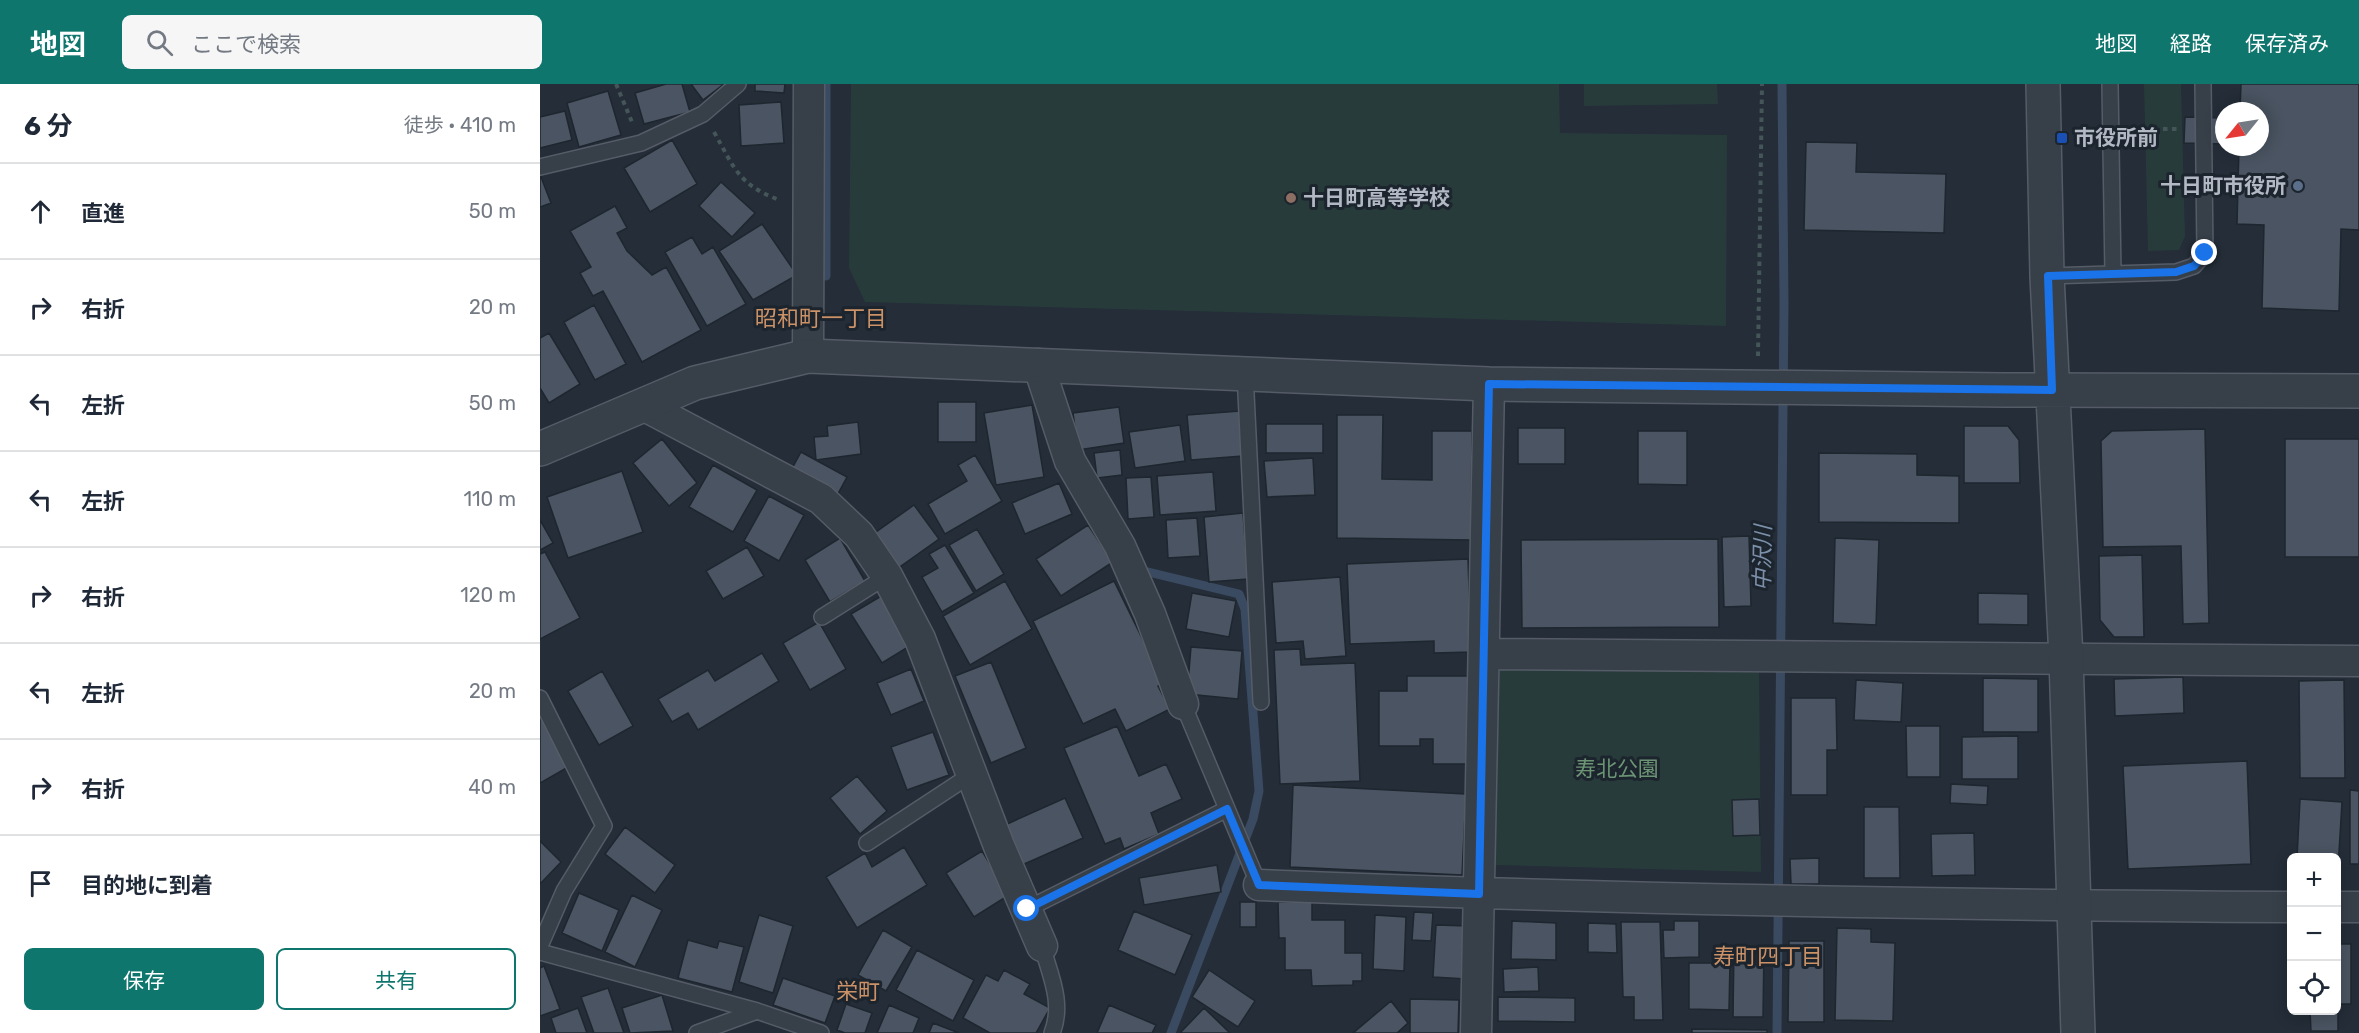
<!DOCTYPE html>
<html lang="ja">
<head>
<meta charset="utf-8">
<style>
  body { margin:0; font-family:Rubik,"Noto Sans JP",sans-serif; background:#f6f6f7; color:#1f2937 }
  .controls { position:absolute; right:18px; bottom:18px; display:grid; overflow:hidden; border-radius:9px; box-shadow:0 3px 15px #0003 }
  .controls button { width:54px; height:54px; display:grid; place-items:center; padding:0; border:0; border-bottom:2px solid #e0e1e3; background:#fff; color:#1f2937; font:30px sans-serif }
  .compass { position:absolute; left:1675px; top:18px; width:54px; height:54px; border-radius:50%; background:#fff; box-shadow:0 3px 15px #0003; rotate:240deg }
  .stop { position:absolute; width:18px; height:18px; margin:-14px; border:4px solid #1a73e8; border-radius:50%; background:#fff }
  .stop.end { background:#1a73e8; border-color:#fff; box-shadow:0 2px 6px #0008 }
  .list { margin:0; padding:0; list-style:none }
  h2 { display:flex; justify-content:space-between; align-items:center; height:78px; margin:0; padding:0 24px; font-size:26px }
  h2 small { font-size:20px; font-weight:400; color:#747a83 }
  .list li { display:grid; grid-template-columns:39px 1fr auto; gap:18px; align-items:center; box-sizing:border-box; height:96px; padding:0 24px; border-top:2px solid #e0e1e3 }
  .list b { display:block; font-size:22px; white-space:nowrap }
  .list em { font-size:20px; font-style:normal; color:#747a83 }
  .actions { display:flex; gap:12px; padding:18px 24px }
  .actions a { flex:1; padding:14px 0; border:2px solid #0f766e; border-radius:9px; text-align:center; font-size:21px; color:#0f766e }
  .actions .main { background:#0f766e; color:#fff }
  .icon { flex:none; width:33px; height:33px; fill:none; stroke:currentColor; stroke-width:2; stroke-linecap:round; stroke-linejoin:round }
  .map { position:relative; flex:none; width:1819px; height:949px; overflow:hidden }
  header { display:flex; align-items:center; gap:36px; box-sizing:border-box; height:84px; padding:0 30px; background:#0f766e; color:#fff }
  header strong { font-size:28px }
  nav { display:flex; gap:33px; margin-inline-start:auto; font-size:21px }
  .search { width:420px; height:54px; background:#f6f6f7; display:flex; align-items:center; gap:15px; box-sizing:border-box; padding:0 21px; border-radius:9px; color:#747a83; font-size:22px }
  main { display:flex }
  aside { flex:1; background:#fff }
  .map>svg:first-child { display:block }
  .green { fill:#283b3b }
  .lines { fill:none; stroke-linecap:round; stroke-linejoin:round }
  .stream { stroke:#3a4a60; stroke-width:9 }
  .building { fill:#4a5462; stroke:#1e262f; stroke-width:1.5 }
  .service-casing { stroke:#555c67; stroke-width:18 }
  .minor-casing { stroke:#555c67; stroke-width:33 }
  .tertiary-casing { stroke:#555c67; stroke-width:36 }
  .path { stroke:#455659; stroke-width:4; stroke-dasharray:4.5 4.5; stroke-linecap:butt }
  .service { stroke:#373f49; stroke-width:15 }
  .minor { stroke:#373f49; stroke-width:30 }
  .tertiary { stroke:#373f49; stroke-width:33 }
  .route { stroke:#1a73e8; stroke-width:8 }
  .transit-dot { fill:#1a4fb4; stroke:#1c242d; stroke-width:2 }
  .service-dot { fill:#5c6f8a; stroke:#1c242d; stroke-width:2 }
  .education-dot { fill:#8d6e63; stroke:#1c242d; stroke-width:2 }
  .labels { text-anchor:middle; stroke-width:6; stroke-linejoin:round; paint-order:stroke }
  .poi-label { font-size:21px; font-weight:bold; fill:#b2b9c5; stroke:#1c242d; text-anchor:start }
  .park-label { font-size:21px; fill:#6b9474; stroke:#1c242d }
  .neighbourhood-label { font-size:22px; fill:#cb9167; stroke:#1c242d }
  .water-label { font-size:22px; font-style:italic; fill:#7c90aa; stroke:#1c242d }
</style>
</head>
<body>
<header>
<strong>地図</strong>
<div class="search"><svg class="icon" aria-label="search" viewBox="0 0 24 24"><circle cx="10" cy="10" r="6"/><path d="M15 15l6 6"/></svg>ここで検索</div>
<nav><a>地図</a><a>経路</a><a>保存済み</a></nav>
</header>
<main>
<aside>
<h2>6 分<small>徒歩 · 410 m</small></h2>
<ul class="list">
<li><svg class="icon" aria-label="ahead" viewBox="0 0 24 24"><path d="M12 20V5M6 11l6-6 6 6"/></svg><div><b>直進</b></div><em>50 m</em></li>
<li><svg class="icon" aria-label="right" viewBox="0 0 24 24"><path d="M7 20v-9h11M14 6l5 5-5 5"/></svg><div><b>右折</b></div><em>20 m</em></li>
<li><svg class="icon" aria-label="left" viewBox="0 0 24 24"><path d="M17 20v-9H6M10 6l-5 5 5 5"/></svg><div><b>左折</b></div><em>50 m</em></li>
<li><svg class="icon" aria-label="left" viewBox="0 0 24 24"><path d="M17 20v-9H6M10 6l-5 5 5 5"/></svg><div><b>左折</b></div><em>110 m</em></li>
<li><svg class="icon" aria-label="right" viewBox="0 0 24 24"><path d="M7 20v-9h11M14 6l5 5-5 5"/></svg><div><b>右折</b></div><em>120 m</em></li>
<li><svg class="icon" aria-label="left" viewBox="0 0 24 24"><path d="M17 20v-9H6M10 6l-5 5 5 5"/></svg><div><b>左折</b></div><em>20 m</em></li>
<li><svg class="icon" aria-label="right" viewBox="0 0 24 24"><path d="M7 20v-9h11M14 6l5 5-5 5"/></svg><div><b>右折</b></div><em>40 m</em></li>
<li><svg class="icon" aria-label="arrive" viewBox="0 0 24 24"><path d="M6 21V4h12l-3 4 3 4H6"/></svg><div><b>目的地に到着</b></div></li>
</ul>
<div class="actions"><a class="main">保存</a><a>共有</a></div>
</aside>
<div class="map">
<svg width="1819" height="949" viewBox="0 0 1819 949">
  <rect width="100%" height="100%" fill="#242d38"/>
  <!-- green -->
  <path class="green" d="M311,0H1019L1020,49L1187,51L1186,242L325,218L309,184Z
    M1044,0H1177L1178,20L1044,22Z
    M1604,0H1641L1645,152L1639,166L1608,167Z
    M957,584L1219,588L1221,788L955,781Z"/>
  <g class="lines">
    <!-- stream -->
    <path class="stream" d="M286,192V0
      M604,487L699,510L705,525L719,707L713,735L631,949
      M1237,949L1244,220L1242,0"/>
  </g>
  <!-- building -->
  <path class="building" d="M126,0H142L150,28L104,40L95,9Z
    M151,0H184L163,16Z
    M215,0H245L244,9L215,7Z
    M1701,0H1819V146L1801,145L1799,227L1722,224L1724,141L1697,140L1699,63H1720V27H1700Z
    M68,7L81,51L39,63L27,19Z
    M241,18L244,59L201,62L199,21Z
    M25,27L32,56L0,64V33Z
    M1645,33L1684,34V60L1644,59Z
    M132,56L157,100L110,128L84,84Z
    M1266,58L1317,59L1316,88L1406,90L1404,149L1264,146Z
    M1,93L11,119L0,123V94Z
    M181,98L215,129L192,153L159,122Z
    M75,122L87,144L77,149L87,167L112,191L126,183L161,246L102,278L63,207L53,212L40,189L51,183L30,147Z
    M222,140L257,191L213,216L179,167Z
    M152,153L162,170L173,163L206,220L167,242L125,168Z
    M54,221L86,280L55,296L24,238Z
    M9,249L40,300L9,319L0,304V254Z
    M398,318H436V358H398Z
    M492,321L504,393L456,401L444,329Z
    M579,323L584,359L538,366L533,329Z
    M700,327L703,372L651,376L647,331Z
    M797,331H843L842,395L892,396V347H932L931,456L797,454Z
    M318,338L321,370L276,376L274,353L288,352L287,342Z
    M726,340H783V369H726Z
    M640,341L645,377L595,384L589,348Z
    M1424,342H1468L1479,356L1480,399H1424Z
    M978,344H1025V380H978Z
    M1665,345L1669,539L1643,540L1641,462L1563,463L1561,357L1572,347Z
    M1098,347H1147V401L1098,400Z
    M122,355L157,399L129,422L93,379Z
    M1745,355H1819V473H1745Z
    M580,366L582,391L557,394L554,369Z
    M261,368L307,393L294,417L248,392Z
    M1279,369L1377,370V391L1419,392V439L1279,438Z
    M435,371L462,417L405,450L388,420L427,397L418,381Z
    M773,374L775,411L727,413L724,377Z
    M173,381L217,406L193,448L149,423Z
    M82,387L103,448L28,474L7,413Z
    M673,388L676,427L620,431L617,392Z
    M611,393L614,433L588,435L586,394Z
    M519,399L532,430L485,450L472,419Z
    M229,412L264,431L239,477L204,457Z
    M374,421L399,455L354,487L329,453Z
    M703,429L708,495L669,498L664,433Z
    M657,434L660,472L628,474L626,436Z
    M0,436L13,459L0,466Z
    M548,441L573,478L521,512L496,475Z
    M437,445L464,490L436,507L409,461Z
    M1209,452L1211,522L1184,523L1182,453Z
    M300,454L325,497L290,518L265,476Z
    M1295,454L1339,456L1336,541L1293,539Z
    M1178,455L1179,543L982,544L981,456Z
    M405,461L434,509L402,528L382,493L398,484L389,470Z
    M207,463L224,492L183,515L166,487Z
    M5,468L40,534L0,555V470Z
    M1602,471L1604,553H1574L1560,536L1559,472Z
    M928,475L931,568L894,569V557L810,560L807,480Z
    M800,493L806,572L765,575L763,557L736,559L732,498Z
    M465,497L492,545L430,581L403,532Z
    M574,497L624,599L618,602L630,625L586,647L575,625L543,640L493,537Z
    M652,509L696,517L689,553L646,545Z
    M1438,509L1488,510V541L1438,540Z
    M343,511L373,560L342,579L311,530Z
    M279,538L306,585L270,606L243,559Z
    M651,563L702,567L698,615L647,610Z
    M760,565L761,581L815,579L820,697L740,700L734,566Z
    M222,569L239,597L158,646L148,629L132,638L118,615L168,586L175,597Z
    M451,578L486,664L451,679L415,592Z
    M371,585L384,617L351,631L337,599Z
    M62,587L93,642L59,661L28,607Z
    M867,592H928L927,680H893V655H880V662H839V607H867Z
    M1643,593L1644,629L1575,632L1574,595Z
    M1443,594L1498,595V648H1443Z
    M1316,596L1363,599L1361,638L1314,636Z
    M1804,596L1805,694H1760L1759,597Z
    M1251,614H1296L1297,666H1287V711H1251Z
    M0,628L30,682L0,699Z
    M577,642L599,692L626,680L642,715L611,729L619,750L584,765L580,754L565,760L524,664Z
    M1366,642H1400V693H1367Z
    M393,648L409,691L367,706L351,663Z
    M1478,652V695H1422V653Z
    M1707,677L1711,780L1588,785L1583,682Z
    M317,692L347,727L320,750L290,714Z
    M1411,700L1448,702L1447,721L1410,719Z
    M753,701L926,710L922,791L750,783Z
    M1810,706L1819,707V780H1810Z
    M525,714L543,754L482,781L465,741Z
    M1219,715L1220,751L1193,752L1192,716Z
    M1760,715L1802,718L1797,802L1796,774H1757Z
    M1324,723H1359L1360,794H1324Z
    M85,743L135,781L115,809L65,770Z
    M1434,749L1435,791L1392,792L1391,750Z
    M0,757L21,778L0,800Z
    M364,763L387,801L317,844L286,793L325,769L332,783Z
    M442,767L469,811L434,833L406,789Z
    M1279,774V800H1251L1250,775Z
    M677,781L681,808L604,821L599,794Z
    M39,809L79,826L62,867L22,849Z
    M92,811L122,826L95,883L65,868Z
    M772,817V836H805V869H822V897H813V901L772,902L771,886H745V854H739L738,818Z
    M700,818H716V843H700Z
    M594,827L652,851L635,891L578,866Z
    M874,828L893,829L891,857L872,856Z
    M219,831L253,842L233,909L199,898Z
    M835,831L866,833L864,887L833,885Z
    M972,837L1016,839V876L971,875Z
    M1134,837H1159V873L1124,874L1123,846H1134Z
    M1081,838H1120L1123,936H1094V913H1083Z
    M1048,839L1076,840L1077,869L1048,868Z
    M896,841L928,842L926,895L893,893Z
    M1297,844L1331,845V858L1355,859L1353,937L1295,936Z
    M343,846L372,863L346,907L318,891Z
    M148,856L177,864L179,857L204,863L192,908L138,894Z
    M1249,857H1284V938H1248Z
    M1796,860H1811V920H1798V947H1771L1770,926H1796Z
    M1194,862L1224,863L1223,933H1193Z
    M377,866L434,896L413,937L356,906Z
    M1149,879H1190L1189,926L1149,925Z
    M4,882L20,925L0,932V884Z
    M998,883L999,907L964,908L963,885Z
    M464,886L490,900L484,910L510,924L496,949H450L423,934L446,891L458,897Z
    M669,886L715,917L698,943L652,913Z
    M243,894L295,912L285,939L233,921Z
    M68,904L84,949H54L41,913Z
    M122,911L133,947L90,949L82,924Z
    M958,913L1035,914V938L958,937Z
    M870,915L919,916L918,949H870Z
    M851,917L868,939L857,949H813Z
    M306,920L332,929L325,949H305L297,946Z
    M349,921L379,934L373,949H337Z
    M569,921L616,941L612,949H557Z
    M38,924L47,949H16L11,934Z
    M664,924L690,949H640Z
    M393,939L419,949H389Z
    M1152,945L1227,946V949H1152Z"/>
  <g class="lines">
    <defs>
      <path id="service" d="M1570,0L1573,190
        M0,83L101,59L163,30L198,0
        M1507,192L1636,188L1654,182L1665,169L1663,0
        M705,289L721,618
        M282,533L347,492
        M0,614L64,742L24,807L0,862
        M643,620L719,801
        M327,759L432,690
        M487,825L687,725
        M502,862C510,891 524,919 512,949
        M0,868L217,927L281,949
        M157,949L217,927"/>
      <path id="minor" d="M268,272L269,0
        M498,280L530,377L580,462L610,530L643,620
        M103,321L281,415L319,451L347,492L380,555L459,762L502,862
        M944,570L1819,577
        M719,801C1063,815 1408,821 1752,823
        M1796,823H1819
        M936,949L949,300"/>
      <path id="tertiary" d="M1503,0L1507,192L1526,574L1538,949
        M0,365L155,299L268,272L949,300L1464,306L1819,307"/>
    </defs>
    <!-- service casing -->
    <use href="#service" class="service-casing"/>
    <!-- minor casing -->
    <use href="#minor" class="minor-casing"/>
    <!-- tertiary casing -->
    <use href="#tertiary" class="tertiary-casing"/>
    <!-- path -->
    <path class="path" d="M76,0L92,38
      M1605,45H1640
      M174,48C195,85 198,100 239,116
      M1218,272L1222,0"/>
    <!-- service -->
    <use href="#service" class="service"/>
    <!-- minor -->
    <use href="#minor" class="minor"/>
    <!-- tertiary -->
    <use href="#tertiary" class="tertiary"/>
  </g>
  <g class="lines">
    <!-- route -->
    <path class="route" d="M487,825L687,725L719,801L939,810L949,300L1512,306L1508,192L1636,188L1654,182L1665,169"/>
  </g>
  <!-- markers -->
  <rect class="transit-dot" x="1516" y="48" width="12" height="12" rx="3"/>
  <circle class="service-dot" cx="1758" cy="102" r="6"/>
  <circle class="education-dot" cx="751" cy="114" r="6"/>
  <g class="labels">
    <!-- poi labels -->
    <g class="poi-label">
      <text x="1534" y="61">市役所前</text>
      <text x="1746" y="109" text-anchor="end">十日町市役所</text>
      <text x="763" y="121">十日町高等学校</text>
    </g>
    <!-- park labels -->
    <g class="park-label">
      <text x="1077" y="692">寿北公園</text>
    </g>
    <!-- neighbourhood labels -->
    <g class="neighbourhood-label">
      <text x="281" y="242">昭和町一丁目</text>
      <text x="1228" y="880">寿町四丁目</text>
      <text x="318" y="915">栄町</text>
    </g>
    <!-- water labels -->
    <g class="water-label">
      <text transform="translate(1222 474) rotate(-89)" y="8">中沢川</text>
    </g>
  </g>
</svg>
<div class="controls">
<button>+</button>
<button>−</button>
<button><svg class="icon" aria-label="locate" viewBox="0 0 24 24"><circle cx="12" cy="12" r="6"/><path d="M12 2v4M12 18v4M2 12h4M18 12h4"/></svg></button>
</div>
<svg class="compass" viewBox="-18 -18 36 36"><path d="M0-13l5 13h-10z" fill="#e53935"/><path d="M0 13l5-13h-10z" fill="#747a83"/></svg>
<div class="stop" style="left:487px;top:825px"></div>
<div class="stop end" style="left:1665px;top:169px"></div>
</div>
</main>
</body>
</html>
